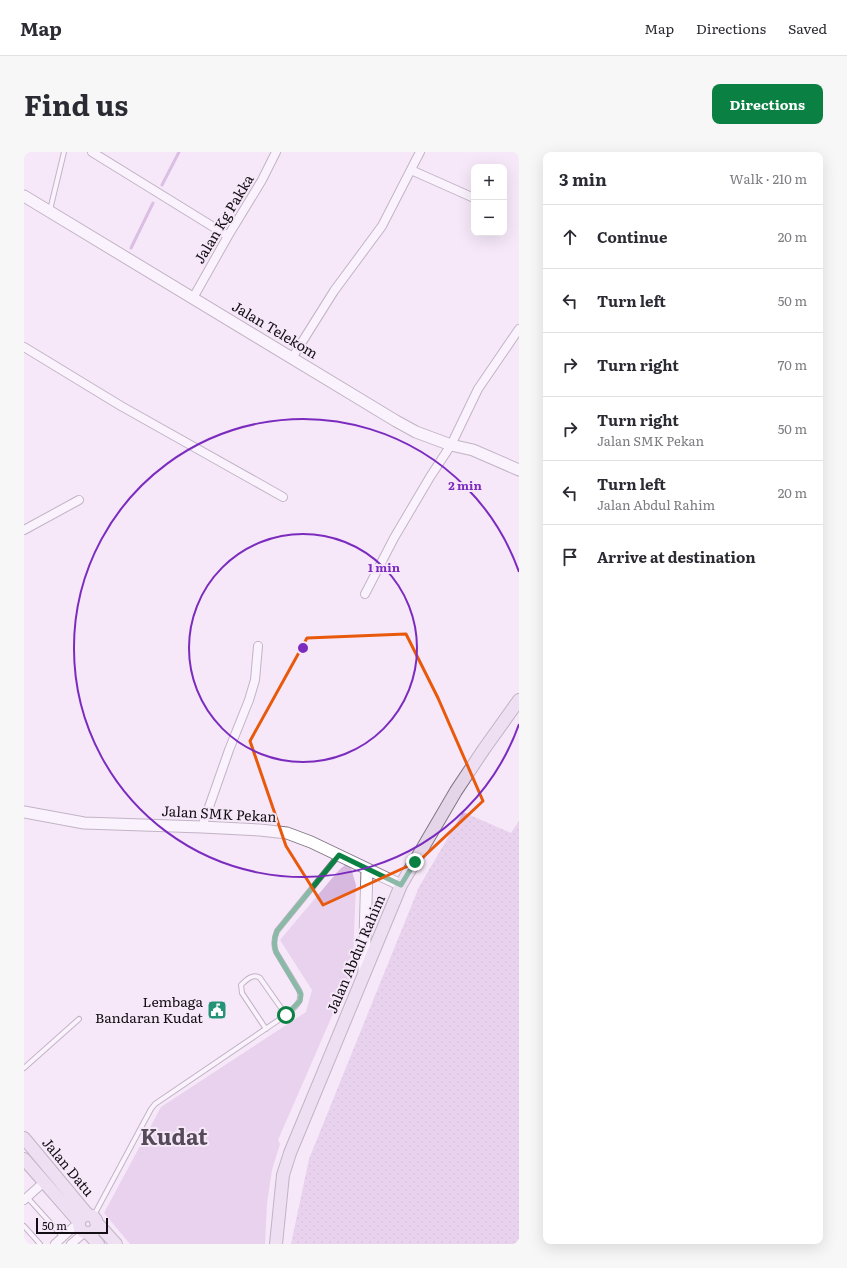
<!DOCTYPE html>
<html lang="en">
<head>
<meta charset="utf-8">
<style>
  body { margin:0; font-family:Literata,serif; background:#f7f7f7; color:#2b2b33 }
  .controls { position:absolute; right:12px; top:12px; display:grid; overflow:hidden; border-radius:8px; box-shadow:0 4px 16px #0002 }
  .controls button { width:36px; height:36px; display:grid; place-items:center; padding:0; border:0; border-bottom:1px solid #e1e1e2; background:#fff; color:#2b2b33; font:20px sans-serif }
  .scale { position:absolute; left:12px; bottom:10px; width:72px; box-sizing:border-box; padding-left:4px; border:2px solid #120e13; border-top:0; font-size:11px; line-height:14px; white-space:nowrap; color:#120e13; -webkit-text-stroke:3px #f6e8f9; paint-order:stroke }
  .stop { position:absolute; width:12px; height:12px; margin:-9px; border:3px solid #0b8043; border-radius:50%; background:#fff }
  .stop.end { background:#0b8043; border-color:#fff; box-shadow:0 1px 4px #0008 }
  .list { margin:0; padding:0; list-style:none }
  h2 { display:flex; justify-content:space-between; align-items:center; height:52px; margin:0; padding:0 16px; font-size:17px }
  h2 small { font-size:13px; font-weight:400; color:#7c7c81 }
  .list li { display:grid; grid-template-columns:26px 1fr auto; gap:12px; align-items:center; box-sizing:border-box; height:64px; padding:0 16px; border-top:1px solid #e1e1e2 }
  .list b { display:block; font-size:15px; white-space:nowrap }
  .list p { margin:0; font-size:13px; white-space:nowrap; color:#7c7c81 }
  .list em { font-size:13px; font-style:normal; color:#7c7c81 }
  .icon { flex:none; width:22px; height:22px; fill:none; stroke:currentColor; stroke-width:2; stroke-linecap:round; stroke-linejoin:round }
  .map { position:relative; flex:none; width:495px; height:1092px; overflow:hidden; border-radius:8px }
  header { display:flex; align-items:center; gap:24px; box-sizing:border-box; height:56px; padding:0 20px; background:#fff; border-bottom:1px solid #e1e1e2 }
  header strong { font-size:19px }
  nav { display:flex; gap:22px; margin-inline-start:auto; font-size:14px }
  .intro { display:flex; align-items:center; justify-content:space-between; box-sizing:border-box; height:96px; padding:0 24px }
  h1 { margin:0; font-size:28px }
  .button { padding:10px 18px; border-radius:8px; background:#0b8043; color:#fff; font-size:14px; font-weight:700 }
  main { display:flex; gap:24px; padding:0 24px }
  aside { flex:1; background:#fff; border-radius:8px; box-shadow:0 4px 16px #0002 }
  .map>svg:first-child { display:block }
  .grass { fill:url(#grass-dots) }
  .garden { fill:#d7b8de }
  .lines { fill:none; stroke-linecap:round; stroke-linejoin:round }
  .stream { stroke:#bb8cc7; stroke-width:3 }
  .service-casing { stroke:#827685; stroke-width:6 }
  .minor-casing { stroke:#827685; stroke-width:10 }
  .tertiary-casing { stroke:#827685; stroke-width:13 }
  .secondary-casing { stroke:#827685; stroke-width:14 }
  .service { stroke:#fff; stroke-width:4 }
  .minor { stroke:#fff; stroke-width:8 }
  .tertiary { stroke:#fff; stroke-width:11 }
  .secondary { stroke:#e4d5e8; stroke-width:12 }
  .route { stroke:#0b8043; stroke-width:5 }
  .marked { fill:none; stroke:#e8590c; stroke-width:3; stroke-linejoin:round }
  .ring { fill:none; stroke:#7b2cbf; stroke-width:2 }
  .labels { text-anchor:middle; stroke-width:4; stroke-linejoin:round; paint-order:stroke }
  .street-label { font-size:14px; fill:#120e13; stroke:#f6e8f9 }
  .poi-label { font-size:14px; fill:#120e13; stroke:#f6e8f9; text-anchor:end }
  .town-label { font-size:22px; font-weight:bold; fill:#554a57; stroke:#f6e8f9 }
  .centre { fill:#7b2cbf; stroke:#f6e8f9; stroke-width:2 }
  .ring-label { font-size:12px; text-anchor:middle; font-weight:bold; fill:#7b2cbf; stroke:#f6e8f9; stroke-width:4; stroke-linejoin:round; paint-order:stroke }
</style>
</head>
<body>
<header>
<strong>Map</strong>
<nav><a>Map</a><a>Directions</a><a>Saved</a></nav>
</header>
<div class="intro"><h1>Find us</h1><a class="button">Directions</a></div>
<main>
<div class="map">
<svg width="495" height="1092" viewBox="0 0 495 1092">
  <defs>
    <pattern id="grass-dots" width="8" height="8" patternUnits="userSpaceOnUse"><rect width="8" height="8" fill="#d7b8de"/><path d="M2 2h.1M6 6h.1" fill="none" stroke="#b89dbe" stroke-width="1.8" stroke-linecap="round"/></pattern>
  </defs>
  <rect width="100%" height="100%" fill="#f6e8f9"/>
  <!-- grass -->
  <path class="grass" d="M439,660L487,681L495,669V1092H267L285,1007L395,735Z"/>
  <!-- garden -->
  <path class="garden" d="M321,713L325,714L327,716L332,733L328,829L315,848L254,988L256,992L248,1018L243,1051L241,1092H106L80,1061L137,955L282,860L288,838L256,788L315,718Z"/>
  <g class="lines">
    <!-- stream -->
    <path class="stream" d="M138,33L155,0
      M107,96L129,51"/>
    <defs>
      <path id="service" d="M26,58L40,0
        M242,877L218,841L217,833C222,828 229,821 236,826L262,863
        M0,916L55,867
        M3,1045L39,1085
        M69,1065L127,957L131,952L262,863C270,856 280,849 275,838L252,800C249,792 250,786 253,779L314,704
        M0,1074L16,1092"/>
      <path id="minor" d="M68,0L204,84
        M387,18L450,46
        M169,146L204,84L238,28L252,0
        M0,195L97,254L259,345
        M268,206L310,139L358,74L396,0
        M0,378L55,348
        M341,442L370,386L406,325L427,293L454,237L495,177
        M178,675L205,598L225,548L231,528L234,494
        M0,1048L20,1030
        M31,1092L55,1070
        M47,1092L61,1080"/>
      <path id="tertiary" d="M0,44L372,269L392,280L427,293L449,298L495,318
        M0,660L60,671L178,675L236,678L263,681L287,690L377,733
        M340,820L343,717"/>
      <path id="secondary" d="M0,986L64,1063
        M0,1007L55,1070
        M55 1072a9 9 0 1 1 18 0a9 9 0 1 1-18 0Z
        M72,1070L92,1092
        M64,1081L74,1092
        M252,1092L259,1023L266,1001L377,733L432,639L460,597L495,548"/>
    </defs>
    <!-- service casing -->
    <use href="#service" class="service-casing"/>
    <!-- minor casing -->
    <use href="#minor" class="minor-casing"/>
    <!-- tertiary casing -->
    <use href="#tertiary" class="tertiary-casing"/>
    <!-- secondary casing -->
    <use href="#secondary" class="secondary-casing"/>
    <!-- service -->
    <use href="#service" class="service"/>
    <!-- minor -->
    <use href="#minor" class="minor"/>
    <!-- tertiary -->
    <use href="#tertiary" class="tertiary"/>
    <!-- secondary -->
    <use href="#secondary" class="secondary"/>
  </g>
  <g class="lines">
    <!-- route -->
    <path class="route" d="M262,863L276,849L277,842L252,800C249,792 250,786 253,779L315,703L377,733L391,710"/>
  </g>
  <!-- marked area -->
  <path d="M0 0H495V1092H0ZM382,482L414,546L459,649L395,709L299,753L262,694L226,589L283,486Z" fill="#f6e8f9" fill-opacity=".55" fill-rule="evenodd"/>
  <path class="marked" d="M382,482L414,546L459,649L395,709L299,753L262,694L226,589L283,486Z"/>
  <!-- distance rings -->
  <g class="ring">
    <circle cx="279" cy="496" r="114"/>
    <path d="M495 572A229 229 0 1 1 495 420"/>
  </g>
  <!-- icons -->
  <defs>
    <symbol id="civic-square" viewBox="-11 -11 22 22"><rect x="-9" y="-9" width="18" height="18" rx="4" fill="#259476" stroke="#f6e8f9"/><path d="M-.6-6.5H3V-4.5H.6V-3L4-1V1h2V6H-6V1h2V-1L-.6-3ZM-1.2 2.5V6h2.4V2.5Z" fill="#fff"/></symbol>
  </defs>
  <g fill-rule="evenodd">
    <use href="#civic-square" x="182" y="847" width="22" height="22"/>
  </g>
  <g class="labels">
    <!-- street labels -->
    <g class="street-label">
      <text transform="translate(200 67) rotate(-59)" y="5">Jalan Kg Pakka</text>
      <text transform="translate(251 178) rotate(31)" y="5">Jalan Telekom</text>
      <text transform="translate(195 662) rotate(3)" y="5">Jalan SMK Pekan</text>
      <text transform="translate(332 802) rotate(-67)" y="5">Jalan Abdul Rahim</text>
      <text transform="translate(44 1015) rotate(50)" y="5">Jalan Datu</text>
    </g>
    <!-- poi labels -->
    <g class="poi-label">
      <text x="179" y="855">Lembaga<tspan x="179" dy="16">Bandaran Kudat</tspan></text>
    </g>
    <!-- town labels -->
    <g class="town-label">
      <text x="150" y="993">Kudat</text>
    </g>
  </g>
  <circle cx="279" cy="496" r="6" class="centre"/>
  <g class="ring-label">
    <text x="441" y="338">2 min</text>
    <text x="360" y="420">1 min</text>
  </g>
</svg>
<div class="controls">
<button>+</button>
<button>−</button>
</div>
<div class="scale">50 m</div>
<div class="stop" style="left:262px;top:863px"></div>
<div class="stop end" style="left:391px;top:710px"></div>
</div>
<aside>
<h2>3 min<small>Walk · 210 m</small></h2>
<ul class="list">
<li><svg class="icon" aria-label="ahead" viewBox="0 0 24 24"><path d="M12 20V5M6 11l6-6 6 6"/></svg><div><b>Continue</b></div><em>20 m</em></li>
<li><svg class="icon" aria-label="left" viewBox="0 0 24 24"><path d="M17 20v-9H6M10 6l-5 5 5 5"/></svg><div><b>Turn left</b></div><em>50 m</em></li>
<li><svg class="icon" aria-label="right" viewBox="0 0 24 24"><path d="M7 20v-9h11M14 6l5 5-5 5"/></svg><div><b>Turn right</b></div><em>70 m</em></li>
<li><svg class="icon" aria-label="right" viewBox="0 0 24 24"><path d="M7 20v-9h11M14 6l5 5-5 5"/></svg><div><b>Turn right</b><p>Jalan SMK Pekan</p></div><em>50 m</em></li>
<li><svg class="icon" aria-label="left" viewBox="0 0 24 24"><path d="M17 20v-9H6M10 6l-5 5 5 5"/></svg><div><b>Turn left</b><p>Jalan Abdul Rahim</p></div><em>20 m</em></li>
<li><svg class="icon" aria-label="arrive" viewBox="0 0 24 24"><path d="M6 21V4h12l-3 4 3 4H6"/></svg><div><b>Arrive at destination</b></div></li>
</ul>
</aside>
</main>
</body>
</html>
